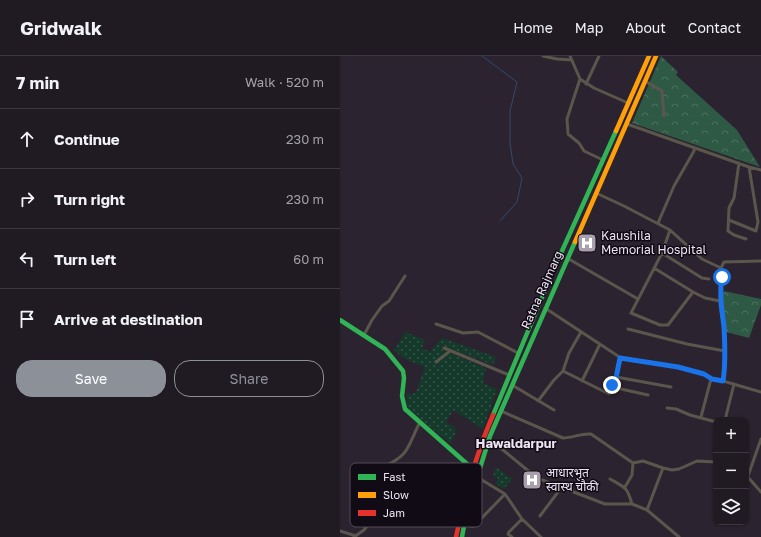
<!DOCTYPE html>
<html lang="en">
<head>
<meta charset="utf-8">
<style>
  body { margin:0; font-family:"Golos Text","Noto Sans Devanagari",sans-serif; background:#2d2730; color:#f1f3f6 }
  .controls { position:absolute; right:12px; bottom:12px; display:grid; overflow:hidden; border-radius:8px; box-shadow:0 1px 3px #0004 }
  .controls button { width:36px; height:36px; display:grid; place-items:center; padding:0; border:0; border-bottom:1px solid #3d3841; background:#201a23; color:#f1f3f6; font:20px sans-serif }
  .stop { position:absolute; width:12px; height:12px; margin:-9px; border:3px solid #1a73e8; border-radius:50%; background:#fff }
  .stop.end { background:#1a73e8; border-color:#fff; box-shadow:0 1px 4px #0008 }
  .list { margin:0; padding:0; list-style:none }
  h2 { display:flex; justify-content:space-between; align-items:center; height:52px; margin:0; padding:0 16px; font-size:17px }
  h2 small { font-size:13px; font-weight:400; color:#a2a1a6 }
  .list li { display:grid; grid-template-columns:26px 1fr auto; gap:12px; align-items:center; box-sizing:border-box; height:60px; padding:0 16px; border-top:1px solid #3d3841 }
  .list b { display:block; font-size:15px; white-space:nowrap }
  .list em { font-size:13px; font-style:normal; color:#a2a1a6 }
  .actions { display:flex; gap:8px; padding:12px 16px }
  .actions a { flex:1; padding:9px 0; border:1px solid #8c9099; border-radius:16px; text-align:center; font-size:14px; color:#8c9099 }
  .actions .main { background:#8c9099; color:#fff }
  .icon { flex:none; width:22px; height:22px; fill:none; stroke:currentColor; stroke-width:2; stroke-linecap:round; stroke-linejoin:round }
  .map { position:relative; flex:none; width:421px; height:481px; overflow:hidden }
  header { display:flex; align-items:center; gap:24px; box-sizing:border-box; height:56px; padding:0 20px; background:#201a23; border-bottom:1px solid #3d3841 }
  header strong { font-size:19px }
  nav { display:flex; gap:22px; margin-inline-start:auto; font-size:14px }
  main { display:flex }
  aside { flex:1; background:#201a23 }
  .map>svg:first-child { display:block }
  .grass { fill:url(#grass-dots) }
  .forest { fill:url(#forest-crowns) }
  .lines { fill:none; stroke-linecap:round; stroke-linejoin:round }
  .stream { stroke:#36486c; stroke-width:1 }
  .street { stroke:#5b564c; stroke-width:3 }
  .fast { stroke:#30b455; stroke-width:4.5 }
  .slow { stroke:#ff9f0a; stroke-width:4.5 }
  .jam { stroke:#e5322d; stroke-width:4.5 }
  .route { stroke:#1a73e8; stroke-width:5 }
  .labels { text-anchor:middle; stroke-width:3; stroke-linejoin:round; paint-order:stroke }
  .poi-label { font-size:12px; fill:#ede4f3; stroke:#110b15; text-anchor:start }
  .street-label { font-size:12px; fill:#ede4f3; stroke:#110b15 }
  .neighbourhood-label { font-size:13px; font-weight:bold; fill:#ede4f3; stroke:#110b15 }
  .key { fill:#110b15; stroke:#534c58; stroke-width:1 }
  .key-label { font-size:11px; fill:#ede4f3 }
</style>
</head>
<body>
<header>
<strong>Gridwalk</strong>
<nav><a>Home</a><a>Map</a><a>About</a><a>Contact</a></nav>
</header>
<main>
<aside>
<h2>7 min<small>Walk · 520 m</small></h2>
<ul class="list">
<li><svg class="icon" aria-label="ahead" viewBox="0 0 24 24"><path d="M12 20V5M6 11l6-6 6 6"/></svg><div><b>Continue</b></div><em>230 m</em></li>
<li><svg class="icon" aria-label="right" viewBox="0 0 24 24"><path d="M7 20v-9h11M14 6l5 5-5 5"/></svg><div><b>Turn right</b></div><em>230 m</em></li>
<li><svg class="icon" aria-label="left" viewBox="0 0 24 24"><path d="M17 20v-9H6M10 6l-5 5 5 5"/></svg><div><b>Turn left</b></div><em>60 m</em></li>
<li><svg class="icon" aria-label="arrive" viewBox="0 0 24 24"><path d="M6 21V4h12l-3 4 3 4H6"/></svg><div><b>Arrive at destination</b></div></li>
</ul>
<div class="actions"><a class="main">Save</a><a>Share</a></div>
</aside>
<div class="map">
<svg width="421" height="481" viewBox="0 0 421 481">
  <defs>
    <pattern id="grass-dots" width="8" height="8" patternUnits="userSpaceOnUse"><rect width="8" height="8" fill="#15392a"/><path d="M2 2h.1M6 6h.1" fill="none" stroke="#375649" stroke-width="1.8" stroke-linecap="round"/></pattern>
    <pattern id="forest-crowns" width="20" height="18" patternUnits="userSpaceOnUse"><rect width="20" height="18" fill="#2e5945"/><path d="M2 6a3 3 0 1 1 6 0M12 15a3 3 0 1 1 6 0" fill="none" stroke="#4d7160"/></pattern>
  </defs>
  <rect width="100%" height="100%" fill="#2b232f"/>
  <!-- grass -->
  <path class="grass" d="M65,276L85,284L82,292L90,296L95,289L102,282L156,301L153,309L103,290L101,293L146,312L143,327L157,333L143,373L113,354L106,366L117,373L111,388L67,352V337L73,338L76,336L85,311L67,304L54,295Z
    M156,411L172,423L164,433L155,428L158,422L153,420Z"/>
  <!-- forest -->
  <path class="forest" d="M321,0L338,16L336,19L397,74L420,111L292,67Z
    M384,235L421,243V249L409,282L386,276L381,243Z"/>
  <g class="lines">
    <!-- stream -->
    <path class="stream" d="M142,0L177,26L170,55V87L173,108L182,122L177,146L160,165"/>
    <!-- street -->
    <path class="street" d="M203,0L217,3L232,4
      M230,0L240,23L227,63L228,78L239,87L244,95L263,104
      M240,23L254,32L288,47
      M305,25L322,35L324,60
      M246,28L259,0
      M287,68L409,111L421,114
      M399,107L394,142L389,152L388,175L394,179L406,183
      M256,137L284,150L330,174
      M389,164L416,175L418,166L409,111
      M318,167L334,130L354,95V92
      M322,197L362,222L369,223
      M227,202L298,243
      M314,212L353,236L365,242L380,245
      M381,212L384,206L421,205
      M353,236L328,269H320L291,257L322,197L330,174L362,203L381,212C384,223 380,235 380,246C380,254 383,263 384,271C385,289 386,307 383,325
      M205,252L281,302L338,311L364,318L371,323L383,325L421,336
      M96,268L123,277L138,276L178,297
      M288,273L347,288L385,295
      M24,279L32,264L42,250L49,245L65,220
      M104,292L169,319
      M96,306L110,295
      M223,315L269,338L276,321L281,302
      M276,321L331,331
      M242,325L260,288
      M172,329L214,354
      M272,331L308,339
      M198,345L214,324L223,315L229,297L241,276
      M327,352L336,353L350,359L376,366
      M161,355L223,382C233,382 241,377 251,378L293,407L303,405L323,412L332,414L339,413L357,405L376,406
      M361,361L371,323
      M385,364L394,328
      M148,387L163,394L197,422L265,448H292L307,454L339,481
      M407,420L421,436
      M408,420L421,383
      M137,421L165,438L182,463L201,481
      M270,423C286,432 287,431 292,448
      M285,431L292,419L293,407
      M307,454L323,412
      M200,460L221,432
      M124,469L131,470H134L165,438
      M0,475L16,480
      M14,481L24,474L33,462V440L37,425L43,411C71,398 67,391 80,366
      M172,481L168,478L169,476L182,463"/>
    <!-- fast -->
    <path class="fast" d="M0,264L45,293L63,315L64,322L62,340L65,353L135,415
      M153,359L213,215L276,75
      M122,481L127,454L150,380L235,186"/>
    <!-- slow -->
    <path class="slow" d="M276,75L309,0
      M235,186L316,0"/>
    <!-- jam -->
    <path class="jam" d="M116,481C125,439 136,398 153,359"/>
  </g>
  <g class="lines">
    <!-- route -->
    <path class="route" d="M272,329L276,322L280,302L338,311L364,318L372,323L383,325C386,307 385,289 384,271C382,254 379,238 382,221"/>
  </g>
  <!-- icons -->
  <defs>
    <symbol id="hospital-square" viewBox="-11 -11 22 22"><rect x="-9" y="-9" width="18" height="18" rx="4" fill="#a9a0ae" stroke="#110b15"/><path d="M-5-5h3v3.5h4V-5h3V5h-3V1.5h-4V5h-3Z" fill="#fff"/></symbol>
  </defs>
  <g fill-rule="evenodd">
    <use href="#hospital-square" x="236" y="176" width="22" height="22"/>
    <use href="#hospital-square" x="181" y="413" width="22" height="22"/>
  </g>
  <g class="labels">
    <!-- poi labels -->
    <g class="poi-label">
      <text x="261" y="184">Kaushila<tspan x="261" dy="14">Memorial Hospital</tspan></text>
      <text x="206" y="421">आधारभुत<tspan x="206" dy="14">स्वास्थ चौकी</tspan></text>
    </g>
    <!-- street labels -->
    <g class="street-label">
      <text transform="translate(202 234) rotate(-66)" y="4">Ratna Rajmarg</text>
    </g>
    <!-- neighbourhood labels -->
    <g class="neighbourhood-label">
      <text x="176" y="392">Hawaldarpur</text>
    </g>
  </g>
  <!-- legend -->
  <rect x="10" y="407" width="132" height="64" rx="6" class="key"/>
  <rect x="18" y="418" width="18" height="6" fill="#30b455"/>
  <rect x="18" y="436" width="18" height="6" fill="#ff9f0a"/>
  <rect x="18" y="454" width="18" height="6" fill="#e5322d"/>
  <g class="key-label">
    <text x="43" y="425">Fast</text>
    <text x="43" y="443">Slow</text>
    <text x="43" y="461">Jam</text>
  </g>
</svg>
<div class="controls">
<button>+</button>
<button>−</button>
<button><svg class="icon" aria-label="layers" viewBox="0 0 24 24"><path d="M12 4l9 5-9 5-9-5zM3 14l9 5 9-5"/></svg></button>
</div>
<div class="stop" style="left:382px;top:221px"></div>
<div class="stop end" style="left:272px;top:329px"></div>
</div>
</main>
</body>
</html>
